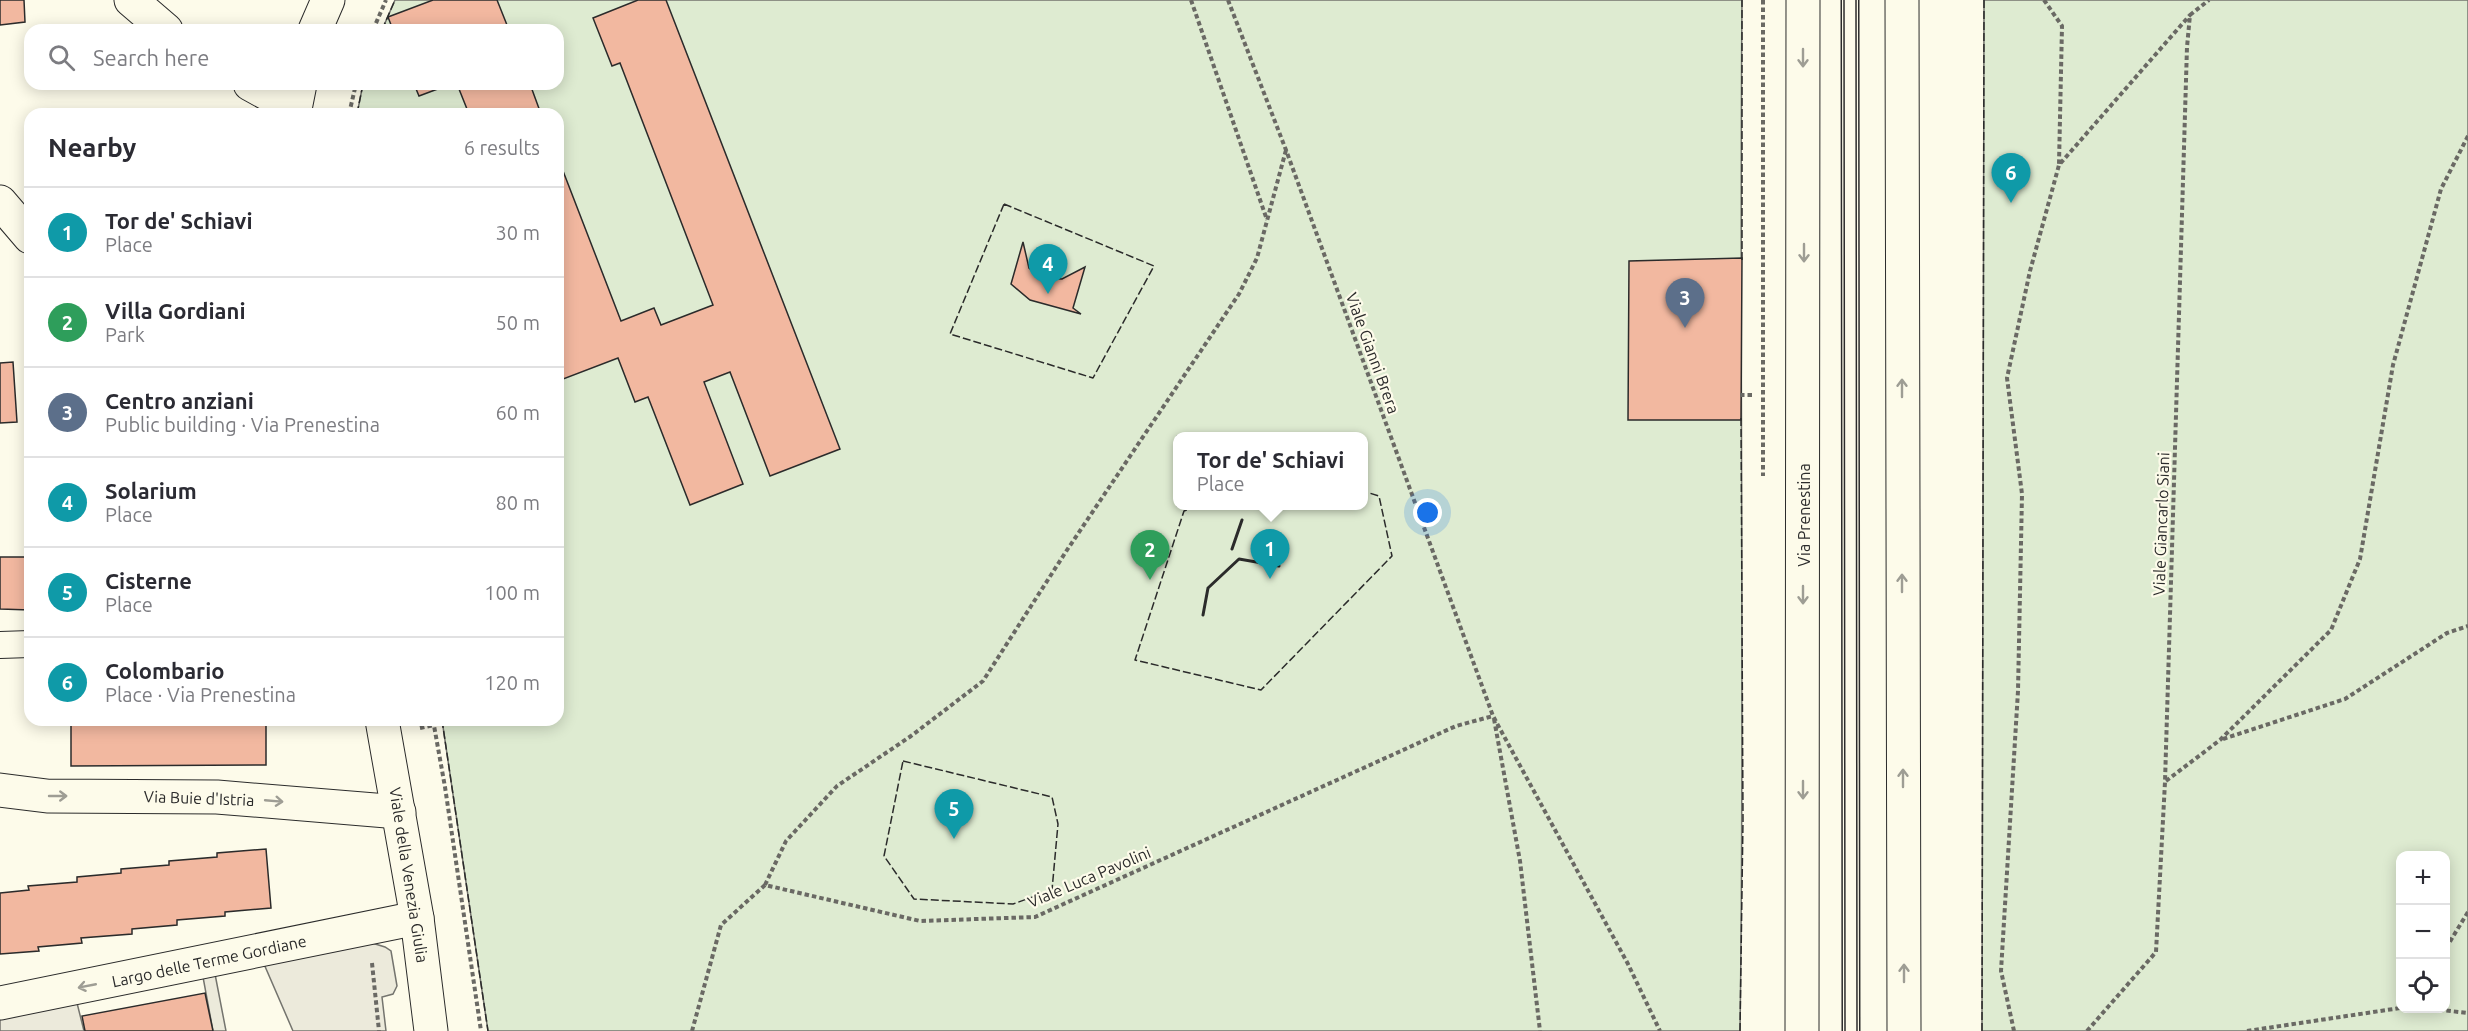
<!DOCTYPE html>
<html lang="en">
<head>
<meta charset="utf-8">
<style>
  body { margin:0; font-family:Ubuntu,sans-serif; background:#f7f7f7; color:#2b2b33 }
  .controls { position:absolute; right:18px; bottom:18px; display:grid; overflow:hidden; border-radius:12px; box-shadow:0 3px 15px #0003 }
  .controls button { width:54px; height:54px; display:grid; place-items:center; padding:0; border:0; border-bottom:2px solid #e1e1e2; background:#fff; color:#2b2b33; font:30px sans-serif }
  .you { position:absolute; left:1428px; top:513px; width:21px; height:21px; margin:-15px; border:4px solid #fff; border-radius:50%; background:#1a73e8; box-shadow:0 0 0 9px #1a73e833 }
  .badge { display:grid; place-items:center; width:39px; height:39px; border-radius:50%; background:#ea580c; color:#fff; font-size:20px; font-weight:700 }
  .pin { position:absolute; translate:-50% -50px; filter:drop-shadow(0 2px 3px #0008) }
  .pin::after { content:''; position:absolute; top:32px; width:21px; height:18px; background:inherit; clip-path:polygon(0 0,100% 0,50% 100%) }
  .popup { position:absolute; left:1173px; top:432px; width:195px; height:78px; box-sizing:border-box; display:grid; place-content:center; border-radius:12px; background:#fff; filter:drop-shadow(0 2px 4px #0005); font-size:20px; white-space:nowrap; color:#7c7c81 }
  .popup b { font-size:22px; color:#2b2b33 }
  .popup::after { content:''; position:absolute; left:50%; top:100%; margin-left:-12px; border:12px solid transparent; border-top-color:#fff }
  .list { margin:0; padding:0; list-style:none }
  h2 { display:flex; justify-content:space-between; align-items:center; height:78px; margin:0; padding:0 24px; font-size:26px }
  h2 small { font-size:20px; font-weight:400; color:#7c7c81 }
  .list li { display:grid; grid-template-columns:39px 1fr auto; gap:18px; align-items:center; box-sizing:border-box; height:90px; padding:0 24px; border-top:2px solid #e1e1e2 }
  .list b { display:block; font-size:22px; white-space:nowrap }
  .list p { margin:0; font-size:20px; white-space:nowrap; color:#7c7c81 }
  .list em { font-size:20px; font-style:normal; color:#7c7c81 }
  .icon { flex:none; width:33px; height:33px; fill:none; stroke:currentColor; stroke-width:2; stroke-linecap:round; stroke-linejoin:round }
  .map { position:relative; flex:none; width:2468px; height:1031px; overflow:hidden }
  .search { position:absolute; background:#fff; box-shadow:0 3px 15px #0003; left:24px; top:24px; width:540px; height:66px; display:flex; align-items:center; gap:15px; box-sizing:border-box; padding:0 21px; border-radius:18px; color:#7c7c81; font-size:22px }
  .panel { position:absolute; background:#fff; box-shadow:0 3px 15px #0003; left:24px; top:108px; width:540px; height:618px; border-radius:18px }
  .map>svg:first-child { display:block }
  .green { fill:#deebd1; stroke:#74746e; stroke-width:1.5; fill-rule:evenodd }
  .parking { fill:#eceadb; stroke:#74746e; stroke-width:1.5 }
  .building { fill:#f2b8a0; stroke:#2b2b2b; stroke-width:1.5 }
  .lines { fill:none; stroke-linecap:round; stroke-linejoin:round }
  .service-casing { stroke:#2b2b2b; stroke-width:19 }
  .pedestrian-casing { stroke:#2b2b2b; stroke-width:28 }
  .minor-casing { stroke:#2b2b2b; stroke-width:35 }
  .tertiary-casing { stroke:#2b2b2b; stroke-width:35 }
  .secondary-casing { stroke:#2b2b2b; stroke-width:35 }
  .path { stroke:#6a6964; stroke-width:4; stroke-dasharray:4.5 3; stroke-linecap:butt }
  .service { stroke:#fdfbea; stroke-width:16 }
  .pedestrian { stroke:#fdfbea; stroke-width:26 }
  .minor { stroke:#fdfbea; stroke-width:33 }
  .tertiary { stroke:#fdfbea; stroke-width:33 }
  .secondary { stroke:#fdfbea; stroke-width:33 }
  .tram { stroke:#2b2b2b; stroke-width:1.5 }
  .fence { stroke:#2b2b2b; stroke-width:1.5; stroke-dasharray:8 3; stroke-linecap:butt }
  .wall { stroke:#2b2b2b; stroke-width:3 }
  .oneway { stroke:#9e9d94 }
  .labels { text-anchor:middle; stroke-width:4.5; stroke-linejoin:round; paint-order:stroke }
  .street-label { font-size:16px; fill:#2b2b2b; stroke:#fdfbea }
</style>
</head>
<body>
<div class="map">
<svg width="2468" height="1031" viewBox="0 0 2468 1031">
  <rect width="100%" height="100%" fill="#fdfbea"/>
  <!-- green -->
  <path class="green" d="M395,0H1742C1739,344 1745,687 1740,1031H488L442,720H558V114H357L363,84H558V30H382ZM1177,436H1363V506H1177Z
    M1984,0H2468V1031H1982ZM2400,856H2446V1008H2400Z"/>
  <!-- parking -->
  <path class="parking" d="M372,943L385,947L391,951L397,986L393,994L382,997L386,1031H293L264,964Z
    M215,974L226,1031H213L203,977Z
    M77,1003L84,1031H0V1018Z"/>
  <!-- building -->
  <path class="building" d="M0,0H24L25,22L0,25Z
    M433,0H497L509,30H393L388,17Z
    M638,0H666L840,449L770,476L730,372L704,382L743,484L690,505L648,397L635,402L618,358L558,381V158L621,321L654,308L661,325L713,305L620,63L612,66L593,18Z
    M414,84H451L419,96Z
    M457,84H530L541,114H469Z
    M1023,242L1029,268L1041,278L1062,279L1085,267L1073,308L1081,314L1030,300L1011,284Z
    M1742,258L1741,420H1628L1629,261Z
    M13,362L17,422L0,423V363Z
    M0,557H30V610L0,609Z
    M71,720H266V765L71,766Z
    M266,849L271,908L225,912V916L177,920V925L132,929V934L81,938L82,943L38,947L39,951L0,954V893L29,890L28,886L77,882V877L121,873V869L169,865V861L217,857V853Z
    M205,993L213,1031H85L82,1016Z"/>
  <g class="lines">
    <defs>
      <path id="service" d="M1850,0L1851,1031"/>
      <path id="pedestrian" d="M0,645L30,644"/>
      <path id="minor" d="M131,0L166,30
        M250,84L295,109
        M0,202L30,237
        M0,790L47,796L217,797L399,812
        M0,1003L417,918"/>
      <path id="tertiary" d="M315,30L328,0
        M294,114L300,84
        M382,720L417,918L431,1031"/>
      <path id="secondary" d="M1902,0L1904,1031
        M1802,1031L1803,0"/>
    </defs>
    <!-- service casing -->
    <use href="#service" class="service-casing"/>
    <!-- pedestrian casing -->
    <use href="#pedestrian" class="pedestrian-casing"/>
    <!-- minor casing -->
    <use href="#minor" class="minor-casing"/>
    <!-- tertiary casing -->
    <use href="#tertiary" class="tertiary-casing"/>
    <!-- secondary casing -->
    <use href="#secondary" class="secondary-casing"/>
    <!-- path -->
    <path class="path" d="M1191,0L1267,220
      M1228,0L1286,150L1493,716L1628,964L1660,1031
      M1763,0V476
      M2044,0L2062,26L2059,164
      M373,30L386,0
      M349,114L356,84
      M1740,395H1753
      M1494,719L1520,861L1540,1031
      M433,720L445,787L481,1031
      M420,728L434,725
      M2223,739L2345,699L2447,633L2468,626
      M2166,781L2220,740L2331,630L2360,559L2393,365L2441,189L2468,136
      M765,885L786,841L837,786L911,736L983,681L1067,550L1239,294L1257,258L1286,150
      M2446,948L2468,912
      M372,963L379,1031
      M2424,1008L2468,1013
      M692,1031L721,925L765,885L920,921L1035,917L1456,726L1493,716
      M2014,1031L2001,971L2018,691L2022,494L2007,378L2030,271L2059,165L2190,15
      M2087,1031L2156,952L2165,782L2187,47L2190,15L2209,0
      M2247,1031L2400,1008"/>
    <!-- service -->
    <use href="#service" class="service"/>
    <!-- pedestrian -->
    <use href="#pedestrian" class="pedestrian"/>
    <!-- minor -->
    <use href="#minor" class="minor"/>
    <!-- tertiary -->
    <use href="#tertiary" class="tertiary"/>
    <!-- secondary -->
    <use href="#secondary" class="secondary"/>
    <!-- tram -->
    <path class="tram" d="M1844,0L1845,1031
      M1856,0L1857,1031"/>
    <!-- fence -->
    <path class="fence" d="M382,30L395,0
      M357,114L363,84
      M1004,204L1154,266L1093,378L950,334Z
      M1742,260V0
      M1197,506L1184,511L1135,660L1261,690L1392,556L1379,496L1363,491
      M442,720L488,1031
      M903,761L1052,797L1058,824L1052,890L1013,904L914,899L884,856Z
      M1740,1031L1743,820L1741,416
      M1982,1031L1984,0"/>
    <!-- wall -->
    <path class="wall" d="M1232,549L1242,520
      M1203,615L1208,588L1239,559L1279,566"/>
  </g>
  <!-- one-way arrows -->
  <defs><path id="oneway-shaft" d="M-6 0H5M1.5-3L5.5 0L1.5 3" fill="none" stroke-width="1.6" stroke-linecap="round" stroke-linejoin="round" transform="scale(1.5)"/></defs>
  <g class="oneway">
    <use href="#oneway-shaft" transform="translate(1803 58) rotate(90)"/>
    <use href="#oneway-shaft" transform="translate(1804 253) rotate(90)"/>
    <use href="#oneway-shaft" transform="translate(1902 388) rotate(-90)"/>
    <use href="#oneway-shaft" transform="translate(1902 583) rotate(-90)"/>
    <use href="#oneway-shaft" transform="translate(1803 595) rotate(90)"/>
    <use href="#oneway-shaft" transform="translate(1903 778) rotate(-90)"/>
    <use href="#oneway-shaft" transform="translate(1803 790) rotate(90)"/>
    <use href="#oneway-shaft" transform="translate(58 796)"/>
    <use href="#oneway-shaft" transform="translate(274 801) rotate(5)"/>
    <use href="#oneway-shaft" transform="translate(1904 973) rotate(-90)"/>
    <use href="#oneway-shaft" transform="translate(87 986) rotate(169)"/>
  </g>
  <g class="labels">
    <!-- street labels -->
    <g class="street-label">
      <text transform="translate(1373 353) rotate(70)" y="6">Viale Gianni Brera</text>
      <text transform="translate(1804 515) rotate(-90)" y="6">Via Prenestina</text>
      <text transform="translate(2161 524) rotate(-88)" y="6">Viale Giancarlo Siani</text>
      <text transform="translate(199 798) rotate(2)" y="6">Via Buie d'Istria</text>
      <text transform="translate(409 875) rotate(81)" y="6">Viale della Venezia Giulia</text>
      <text transform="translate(1089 877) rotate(-23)" y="6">Viale Luca Pavolini</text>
      <text transform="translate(209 961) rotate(-12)" y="6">Largo delle Terme Gordiane</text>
    </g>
  </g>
</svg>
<div class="controls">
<button>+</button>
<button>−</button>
<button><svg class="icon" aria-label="locate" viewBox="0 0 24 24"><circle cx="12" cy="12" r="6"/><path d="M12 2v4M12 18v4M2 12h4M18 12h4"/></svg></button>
</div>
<div class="you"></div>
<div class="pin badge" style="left:1270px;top:579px;background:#0f9aa8">1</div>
<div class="popup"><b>Tor de' Schiavi</b>Place</div>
<div class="pin badge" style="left:1150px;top:580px;background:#2e9e5b">2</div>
<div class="pin badge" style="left:1685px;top:328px;background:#5c6f8a">3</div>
<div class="pin badge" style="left:1048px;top:294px;background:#0f9aa8">4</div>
<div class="pin badge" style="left:954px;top:839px;background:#0f9aa8">5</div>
<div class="pin badge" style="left:2011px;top:203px;background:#0f9aa8">6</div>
<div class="search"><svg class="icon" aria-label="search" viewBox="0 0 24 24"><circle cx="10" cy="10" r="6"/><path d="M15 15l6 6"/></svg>Search here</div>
<section class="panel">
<h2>Nearby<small>6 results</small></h2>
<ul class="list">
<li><span class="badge" style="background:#0f9aa8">1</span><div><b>Tor de' Schiavi</b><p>Place</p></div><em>30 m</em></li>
<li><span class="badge" style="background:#2e9e5b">2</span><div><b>Villa Gordiani</b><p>Park</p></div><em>50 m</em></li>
<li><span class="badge" style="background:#5c6f8a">3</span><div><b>Centro anziani</b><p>Public building · Via Prenestina</p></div><em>60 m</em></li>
<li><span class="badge" style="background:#0f9aa8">4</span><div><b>Solarium</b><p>Place</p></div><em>80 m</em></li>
<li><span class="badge" style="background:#0f9aa8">5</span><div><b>Cisterne</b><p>Place</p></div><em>100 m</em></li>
<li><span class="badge" style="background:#0f9aa8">6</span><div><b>Colombario</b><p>Place · Via Prenestina</p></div><em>120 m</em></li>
</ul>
</section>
</div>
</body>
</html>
